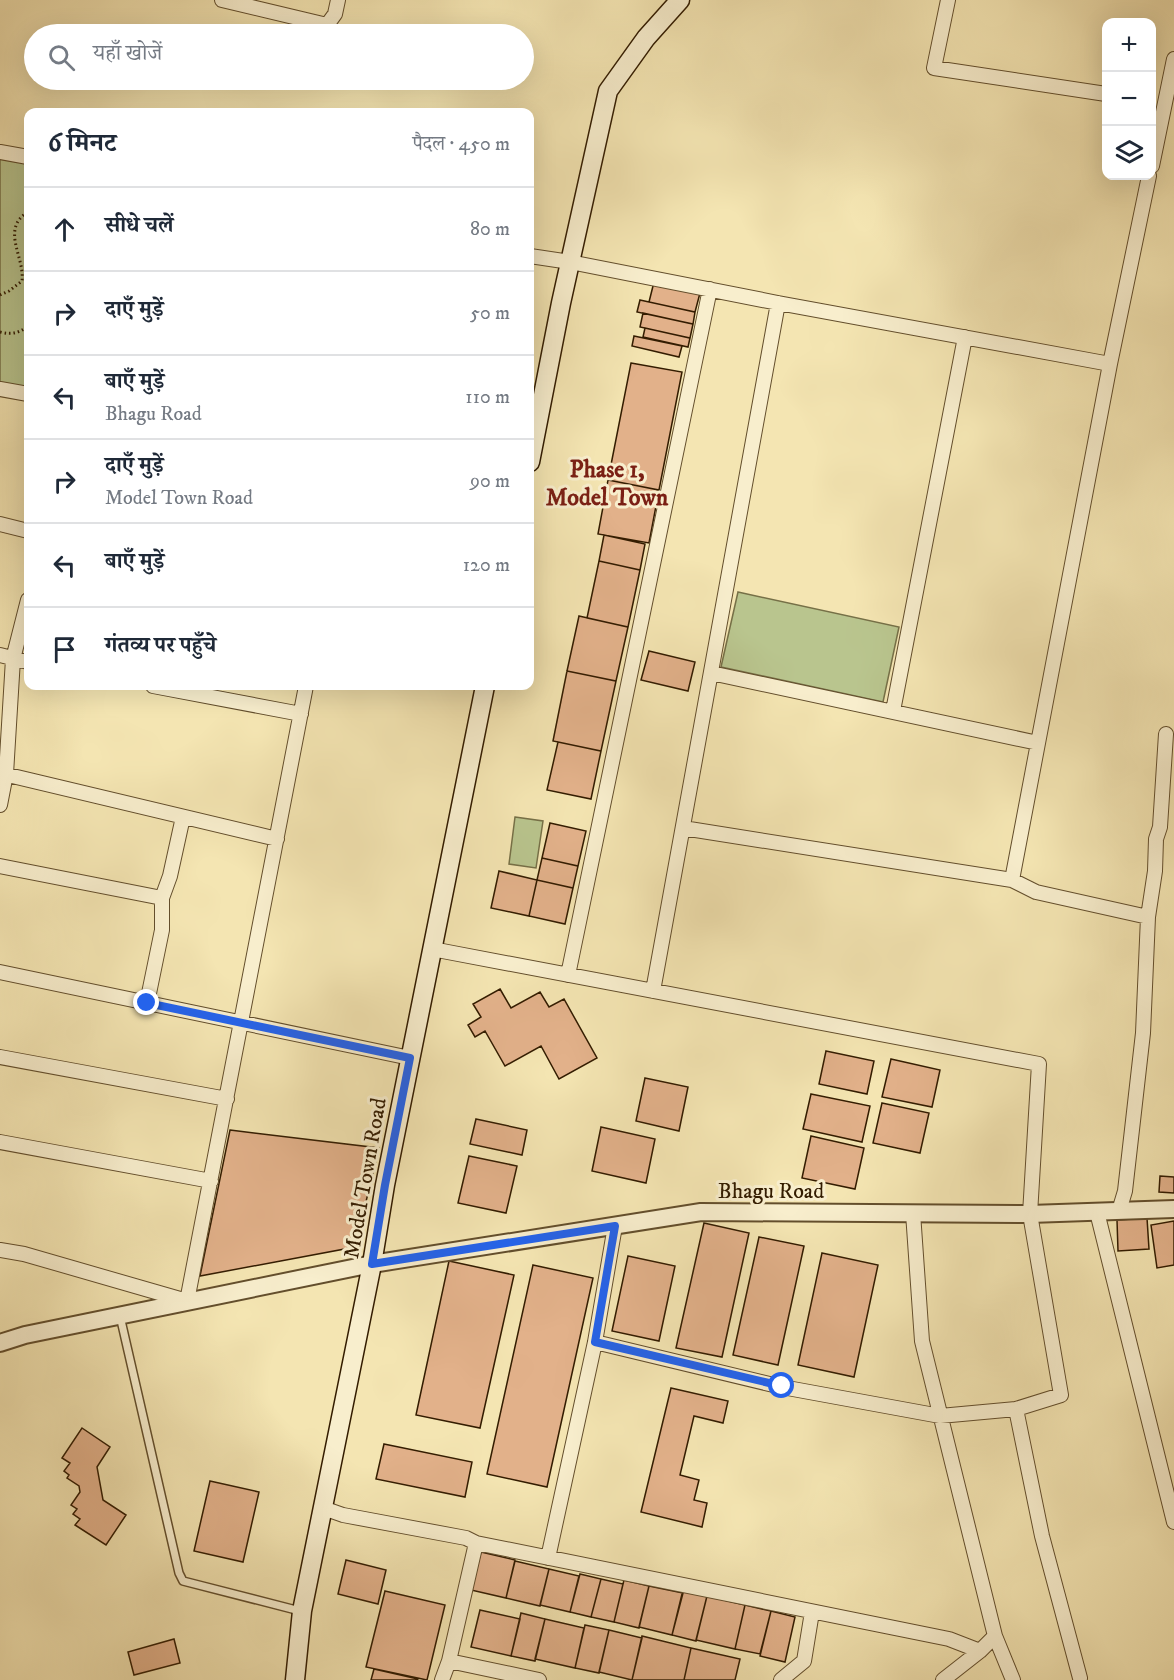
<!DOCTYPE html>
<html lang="hi">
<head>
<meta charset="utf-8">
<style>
  body { margin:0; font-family:"IM FELL DW Pica","Noto Serif Devanagari",serif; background:#f2f2f3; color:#1f2937 }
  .controls { position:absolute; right:18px; top:18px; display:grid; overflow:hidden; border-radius:12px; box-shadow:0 6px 24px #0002 }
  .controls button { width:54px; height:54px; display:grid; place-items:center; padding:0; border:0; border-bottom:2px solid #e0e1e3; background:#fff; color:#1f2937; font:30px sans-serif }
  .stop { position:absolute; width:18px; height:18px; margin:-14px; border:4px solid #2563eb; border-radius:50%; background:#fff }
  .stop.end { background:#2563eb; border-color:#fff; box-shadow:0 2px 6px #0008 }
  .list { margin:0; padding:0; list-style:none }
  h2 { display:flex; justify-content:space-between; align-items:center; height:78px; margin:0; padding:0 24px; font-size:26px }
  h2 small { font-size:20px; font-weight:400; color:#747a83 }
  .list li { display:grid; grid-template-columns:39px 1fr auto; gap:18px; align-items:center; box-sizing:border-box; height:84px; padding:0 24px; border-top:2px solid #e0e1e3 }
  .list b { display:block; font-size:22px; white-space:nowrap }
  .list p { margin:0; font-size:20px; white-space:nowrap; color:#747a83 }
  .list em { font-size:20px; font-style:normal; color:#747a83 }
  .icon { flex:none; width:33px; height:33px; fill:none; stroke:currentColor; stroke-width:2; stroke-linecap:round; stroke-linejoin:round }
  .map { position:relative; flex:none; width:1174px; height:1680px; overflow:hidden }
  .search { position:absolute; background:#fff; box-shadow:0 6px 24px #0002; left:24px; top:24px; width:510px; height:66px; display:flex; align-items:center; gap:15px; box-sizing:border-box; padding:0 21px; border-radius:33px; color:#747a83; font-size:22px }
  .panel { position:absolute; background:#fff; box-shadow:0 6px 24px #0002; left:24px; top:108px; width:510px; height:582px; border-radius:12px }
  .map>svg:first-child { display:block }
  .green { fill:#b9c58e; stroke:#767047; stroke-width:1.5 }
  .building { fill:#e2b18a; stroke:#331c00; stroke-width:1.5 }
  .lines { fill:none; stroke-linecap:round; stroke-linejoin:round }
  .service-casing { stroke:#634e2c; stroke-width:10 }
  .minor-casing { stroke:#634e2c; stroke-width:16 }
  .tertiary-casing { stroke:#634e2c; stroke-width:20 }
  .secondary-casing { stroke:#331c00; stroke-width:21 }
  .path { stroke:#331c00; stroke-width:3; stroke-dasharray:1.5 3; stroke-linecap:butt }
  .service { stroke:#f8eecd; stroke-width:7 }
  .minor { stroke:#f8eecd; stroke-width:14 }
  .tertiary { stroke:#f8eecd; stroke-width:16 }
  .secondary { stroke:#f8eecd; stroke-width:18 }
  .route { stroke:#2563eb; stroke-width:8 }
  .labels { text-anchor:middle; stroke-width:6; stroke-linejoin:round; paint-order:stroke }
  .street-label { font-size:22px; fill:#331c00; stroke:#f8eecd }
  .neighbourhood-label { font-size:24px; font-weight:bold; fill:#7a1f14; stroke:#f8eecd }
</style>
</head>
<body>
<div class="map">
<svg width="1174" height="1680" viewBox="0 0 1174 1680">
  <rect width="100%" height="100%" fill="#f4e5b2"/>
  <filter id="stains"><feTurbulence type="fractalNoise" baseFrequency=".00333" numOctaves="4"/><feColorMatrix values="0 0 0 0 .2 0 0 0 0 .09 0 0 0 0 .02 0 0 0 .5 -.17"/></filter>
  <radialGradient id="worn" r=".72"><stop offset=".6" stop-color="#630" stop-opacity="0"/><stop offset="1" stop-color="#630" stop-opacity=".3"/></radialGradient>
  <!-- green -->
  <path class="green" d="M0,152L28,157V394L0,389Z
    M738,592L899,627L883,702L721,667Z
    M515,817L543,821L536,868L509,864Z"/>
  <!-- building -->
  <path class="building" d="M654,282L700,293L695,312L649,302Z
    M640,300L695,312L693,324L637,312Z
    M643,313L693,324L690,338L640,327Z
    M645,328L690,338L688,347L643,337Z
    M634,336L682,346L679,357L632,346Z
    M631,363L682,372L659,490L608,480Z
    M608,480L659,490L649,543L598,534Z
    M604,535L645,544L640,570L599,561Z
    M599,561L640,570L628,627L587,618Z
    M579,616L628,627L616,681L567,671Z
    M649,651L695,662L688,691L641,680Z
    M567,671L616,681L601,751L553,741Z
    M558,742L601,751L591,799L547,790Z
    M550,823L586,831L578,866L542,858Z
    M542,858L578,866L573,888L537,880Z
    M499,871L537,880L529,916L491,908Z
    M537,880L573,888L565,924L529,916Z
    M500,989L511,1008L540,992L549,1007L564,999L597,1058L559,1079L541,1046L505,1066L485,1031L475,1037L468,1025L481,1017L473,1004Z
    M826,1051L874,1061L867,1094L819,1084Z
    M891,1059L940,1070L932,1107L882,1097Z
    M645,1078L688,1087L679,1131L636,1121Z
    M811,1094L870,1106L862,1142L803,1129Z
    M882,1103L929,1113L920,1153L873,1143Z
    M476,1119L527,1130L522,1155L470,1144Z
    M601,1127L655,1139L646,1183L592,1171Z
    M230,1130L379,1148L355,1247L200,1276Z
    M811,1136L864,1148L855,1189L802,1178Z
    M469,1156L517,1166L506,1213L458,1203Z
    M1160,1176L1174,1177V1193L1159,1192Z
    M1147,1218L1149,1249L1118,1251L1117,1220Z
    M1174,1221V1265L1157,1268L1151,1225Z
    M704,1223L749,1233L722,1357L676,1348Z
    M759,1237L804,1246L778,1365L733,1355Z
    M822,1253L878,1265L854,1377L798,1365Z
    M628,1256L675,1266L659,1341L612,1331Z
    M449,1261L514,1275L480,1428L416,1415Z
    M533,1265L593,1278L547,1487L487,1474Z
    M671,1388L728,1401L723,1423L694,1416L680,1475L699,1480L694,1500L707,1503L702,1527L641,1512Z
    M82,1428L110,1447L97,1467L103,1500L126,1515L106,1545L75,1525L80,1519L73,1514L77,1509L71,1505L80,1492L79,1486L67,1478L69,1475L64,1471L70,1463L62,1458Z
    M384,1444L472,1462L465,1497L376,1479Z
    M210,1481L259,1492L243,1562L194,1551Z
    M481,1552L515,1560L506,1598L471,1590Z
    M346,1560L386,1570L378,1604L338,1594Z
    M515,1561L549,1569L540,1606L506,1598Z
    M549,1569L579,1576L570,1612L540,1605Z
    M580,1574L601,1579L591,1617L570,1612Z
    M601,1579L623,1584L614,1622L591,1617Z
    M624,1580L649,1586L639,1628L614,1622Z
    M649,1586L683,1593L672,1635L639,1627Z
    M683,1590L707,1596L696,1641L672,1635Z
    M385,1591L445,1605L427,1680L366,1667Z
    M707,1596L745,1605L735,1649L696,1640Z
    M745,1605L771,1611L760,1654L735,1649Z
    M480,1610L520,1619L511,1656L471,1647Z
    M771,1611L795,1617L785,1662L760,1656Z
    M521,1613L545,1619L535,1661L511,1656Z
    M545,1619L584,1628L575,1668L535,1659Z
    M585,1625L609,1630L599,1673L575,1668Z
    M609,1630L642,1638L632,1680L599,1672Z
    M642,1636L691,1648L684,1680H632Z
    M174,1639L180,1663L134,1675L128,1652Z
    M691,1648L740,1659L735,1680H684Z
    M374,1669L418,1679L417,1680H371Z"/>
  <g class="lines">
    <defs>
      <path id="service" d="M120,1316L179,1573L183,1581L300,1611"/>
      <path id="minor" d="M222,0L327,25L335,14L338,0
        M948,0L934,68L1106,94
        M0,152L28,157
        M1152,166L1174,59
        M530,256L570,262L778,303L1110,364
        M0,389L28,394
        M0,524L28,531
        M0,655L28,662
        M711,673L1038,743
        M153,686L301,714
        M893,711L965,337
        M0,773L277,839
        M0,805L6,774L13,659L28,600
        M683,828L1012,880L1110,364L1149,176
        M0,866L162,898
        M1012,880L1036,892L1148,917
        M432,949L1039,1064L1030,1214L1061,1395L1016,1409L940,1416L782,1387L595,1342
        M0,972L410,1058
        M568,975L710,289
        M653,991L778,303
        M147,1003L162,930V898L170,876L183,817
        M0,1057L227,1099
        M0,1142L211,1181
        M1119,1211L1125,1191L1143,1033L1148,917L1155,871L1156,839L1160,827L1166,734
        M1097,1212L1174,1522
        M913,1213L922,1341L995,1636
        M0,1250L24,1254L187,1301L306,686
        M1016,1409L1042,1536L1080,1678
        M323,1508L343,1515L466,1538L476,1543L949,1639L980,1651
        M548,1558L595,1342L615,1226
        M449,1661L539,1680
        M442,1680L449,1661L476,1543
        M781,1680L804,1661L812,1612
        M943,1680L980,1651L995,1636L1013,1680"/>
      <path id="tertiary" d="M0,1343L25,1335L372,1264L701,1212L1030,1214L1174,1209"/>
      <path id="secondary" d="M530,462L561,303L608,91L646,38L680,0
        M295,1680L302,1611L372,1264L385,1185L485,686"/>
    </defs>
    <!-- service casing -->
    <use href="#service" class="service-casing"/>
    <!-- minor casing -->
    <use href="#minor" class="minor-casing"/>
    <!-- tertiary casing -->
    <use href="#tertiary" class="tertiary-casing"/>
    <!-- secondary casing -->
    <use href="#secondary" class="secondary-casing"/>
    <!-- path -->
    <path class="path" d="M0,295L9,291L22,281C25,257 0,229 28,212
      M0,332C12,335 19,333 28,326"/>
    <!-- service -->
    <use href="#service" class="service"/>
    <!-- minor -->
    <use href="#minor" class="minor"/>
    <!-- tertiary -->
    <use href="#tertiary" class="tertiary"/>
    <!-- secondary -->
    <use href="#secondary" class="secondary"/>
  </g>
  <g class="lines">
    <!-- route -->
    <path class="route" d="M147,1003L410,1058L385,1185L372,1264L615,1226L595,1342L782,1386"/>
  </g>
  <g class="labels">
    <!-- street labels -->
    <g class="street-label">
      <text transform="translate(364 1178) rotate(-80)" y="8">Model Town Road</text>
      <text x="771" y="1198">Bhagu Road</text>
    </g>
    <!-- neighbourhood labels -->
    <g class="neighbourhood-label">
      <text x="607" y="477">Phase 1,<tspan x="607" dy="28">Model Town</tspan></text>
    </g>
  </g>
  <rect width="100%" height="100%" filter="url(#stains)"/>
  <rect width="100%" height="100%" fill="url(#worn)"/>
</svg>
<div class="controls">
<button>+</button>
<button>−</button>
<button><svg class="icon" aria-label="layers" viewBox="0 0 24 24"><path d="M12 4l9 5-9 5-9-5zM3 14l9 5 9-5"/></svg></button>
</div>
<div class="stop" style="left:782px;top:1386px"></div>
<div class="stop end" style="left:147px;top:1003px"></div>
<div class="search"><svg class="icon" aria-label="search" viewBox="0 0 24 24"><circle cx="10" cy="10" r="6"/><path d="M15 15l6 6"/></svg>यहाँ खोजें</div>
<section class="panel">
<h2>6 मिनट<small>पैदल · 450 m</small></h2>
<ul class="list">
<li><svg class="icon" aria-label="ahead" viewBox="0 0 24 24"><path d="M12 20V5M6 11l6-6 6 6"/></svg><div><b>सीधे चलें</b></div><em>80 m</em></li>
<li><svg class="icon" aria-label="right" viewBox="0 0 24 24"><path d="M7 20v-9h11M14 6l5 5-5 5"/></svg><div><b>दाएँ मुड़ें</b></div><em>50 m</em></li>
<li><svg class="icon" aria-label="left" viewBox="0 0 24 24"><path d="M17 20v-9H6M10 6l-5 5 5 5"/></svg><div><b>बाएँ मुड़ें</b><p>Bhagu Road</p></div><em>110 m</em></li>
<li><svg class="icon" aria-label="right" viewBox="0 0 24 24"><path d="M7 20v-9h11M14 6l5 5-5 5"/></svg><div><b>दाएँ मुड़ें</b><p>Model Town Road</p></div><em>90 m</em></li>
<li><svg class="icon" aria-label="left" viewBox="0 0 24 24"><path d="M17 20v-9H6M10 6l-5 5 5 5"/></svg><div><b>बाएँ मुड़ें</b></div><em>120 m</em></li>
<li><svg class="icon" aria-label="arrive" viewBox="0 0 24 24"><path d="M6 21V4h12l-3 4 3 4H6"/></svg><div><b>गंतव्य पर पहुँचे</b></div></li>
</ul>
</section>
</div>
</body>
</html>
